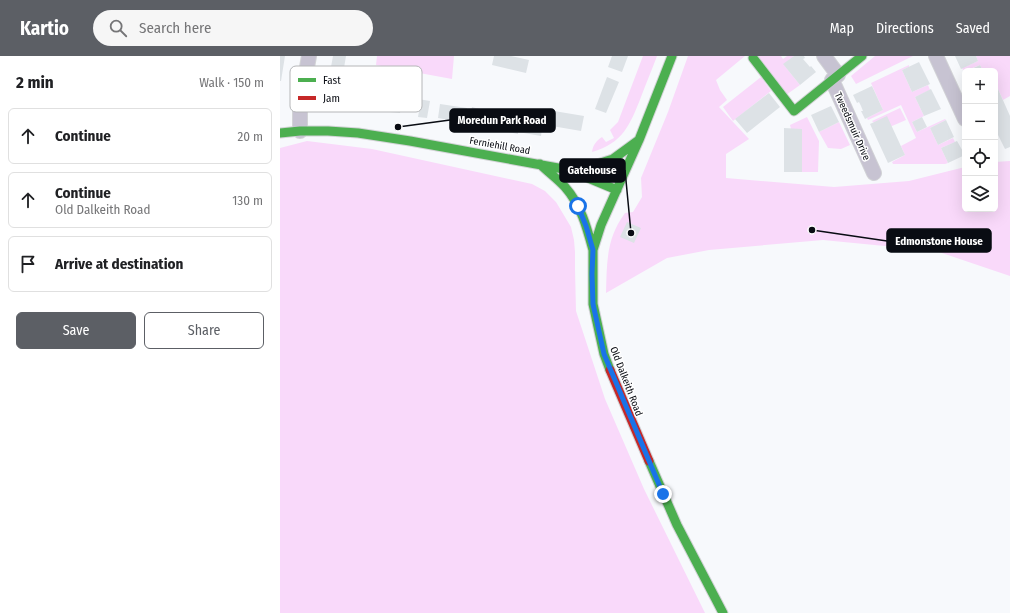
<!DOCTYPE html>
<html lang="en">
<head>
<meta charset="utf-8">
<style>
  body { margin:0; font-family:"Fira Sans Condensed",sans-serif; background:#f6f6f6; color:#202124 }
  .controls { position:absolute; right:12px; top:12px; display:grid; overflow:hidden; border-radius:6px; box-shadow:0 4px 16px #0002 }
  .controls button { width:36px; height:36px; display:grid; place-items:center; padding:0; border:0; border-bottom:1px solid #e0e0e0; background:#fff; color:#202124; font:20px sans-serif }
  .stop { position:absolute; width:12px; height:12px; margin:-9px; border:3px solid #1a73e8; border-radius:50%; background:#fff }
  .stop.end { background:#1a73e8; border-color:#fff; box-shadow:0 1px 4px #0008 }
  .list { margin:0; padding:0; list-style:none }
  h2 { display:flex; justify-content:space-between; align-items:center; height:52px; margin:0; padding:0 16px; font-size:17px }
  h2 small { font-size:13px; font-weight:400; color:#757577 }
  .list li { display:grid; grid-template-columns:26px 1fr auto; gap:12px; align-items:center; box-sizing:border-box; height:56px; margin:0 8px 8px; padding:0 8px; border:1px solid #e0e0e0; border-radius:6px }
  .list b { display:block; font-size:15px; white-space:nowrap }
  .list p { margin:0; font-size:13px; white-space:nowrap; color:#757577 }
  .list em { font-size:13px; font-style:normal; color:#757577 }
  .actions { display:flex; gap:8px; padding:12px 16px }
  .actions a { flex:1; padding:9px 0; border:1px solid #5c5f65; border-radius:6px; text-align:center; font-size:14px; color:#5c5f65 }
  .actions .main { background:#5c5f65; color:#fff }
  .icon { flex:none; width:22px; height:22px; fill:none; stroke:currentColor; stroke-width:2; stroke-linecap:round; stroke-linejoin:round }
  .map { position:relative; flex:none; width:730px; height:557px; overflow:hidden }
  header { display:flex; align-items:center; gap:24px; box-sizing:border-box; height:56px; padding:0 20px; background:#5c5f65; color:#fff }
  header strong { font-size:19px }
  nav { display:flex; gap:22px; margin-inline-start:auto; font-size:14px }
  .search { width:280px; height:36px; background:#f6f6f6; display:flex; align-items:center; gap:10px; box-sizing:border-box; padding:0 14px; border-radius:22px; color:#757577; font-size:15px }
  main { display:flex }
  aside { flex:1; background:#fff }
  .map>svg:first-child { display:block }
  .green { fill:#f9d9fa }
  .building { fill:#dde2e6 }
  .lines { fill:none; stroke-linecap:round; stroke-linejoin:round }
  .street-casing { stroke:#d2d3d6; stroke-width:16 }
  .fast-casing { stroke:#d2d3d6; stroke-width:11 }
  .jam-casing { stroke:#d2d3d6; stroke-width:11 }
  .street { stroke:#c7c3d2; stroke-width:14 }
  .fast { stroke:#4caf50; stroke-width:9 }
  .jam { stroke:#c62828; stroke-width:9 }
  .route { stroke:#1a73e8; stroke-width:5 }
  .labels { text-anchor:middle; stroke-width:3; stroke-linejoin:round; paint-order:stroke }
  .street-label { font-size:10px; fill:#090c13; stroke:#fff }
  .key { fill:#fff; stroke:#b5b6b8; stroke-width:1 }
  .key-label { font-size:11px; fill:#090c13 }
  .leader { fill:none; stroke:#090c13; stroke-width:1.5 }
  .callout-dot { fill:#090c13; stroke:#fff; stroke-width:1.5 }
  .callout { fill:#090c13; stroke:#090c13; stroke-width:1.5 }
  .callout-label { font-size:11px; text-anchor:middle; font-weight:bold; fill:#fff }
</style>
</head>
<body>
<header>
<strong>Kartio</strong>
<div class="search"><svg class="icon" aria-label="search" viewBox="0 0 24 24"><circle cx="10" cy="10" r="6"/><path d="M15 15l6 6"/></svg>Search here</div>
<nav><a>Map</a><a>Directions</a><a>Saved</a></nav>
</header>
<main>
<aside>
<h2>2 min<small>Walk · 150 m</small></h2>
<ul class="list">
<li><svg class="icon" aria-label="ahead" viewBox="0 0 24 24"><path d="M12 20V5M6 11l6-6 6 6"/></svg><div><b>Continue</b></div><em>20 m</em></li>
<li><svg class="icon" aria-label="ahead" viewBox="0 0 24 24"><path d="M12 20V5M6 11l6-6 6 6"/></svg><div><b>Continue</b><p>Old Dalkeith Road</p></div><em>130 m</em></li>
<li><svg class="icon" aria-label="arrive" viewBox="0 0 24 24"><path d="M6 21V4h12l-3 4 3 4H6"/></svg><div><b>Arrive at destination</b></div></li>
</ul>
<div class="actions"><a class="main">Save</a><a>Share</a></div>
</aside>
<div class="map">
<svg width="730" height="557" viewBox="0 0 730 557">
  <rect width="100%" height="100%" fill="#f7f9fc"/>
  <!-- green -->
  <path class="green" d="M97,0H174L172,23L96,9Z
    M363,0H377C372,14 366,27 361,41C350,69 343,87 312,96C313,89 316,85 322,81L326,86L334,82L330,74L338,66Z
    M408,0H465L436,24L440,34L447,44L439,51L469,83L446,98V122L554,131L629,125L685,111V153H715V106L730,105V220L656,195L543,184L429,194L387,202L326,237C327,206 326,183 345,157L353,156L362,141L361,122L388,56Z
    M476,0H501L503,3L507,0H514L504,9L520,29L506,39Z
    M595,0H633L576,28L571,20Z
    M696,0H730V40L723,44L718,33L715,34V15H703L700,9L685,15V16L682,12L698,5Z
    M629,9V11L622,14L632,36L648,29L650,34L635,41L644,60L632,66L637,76L665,63L666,64L650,72L658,89L673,82L675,86L661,92L668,107L665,108H613L612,106L625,99L621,90L636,82L621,49L588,64L587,62L603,54L591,27Z
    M481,21L491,35L453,65L443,51Z
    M620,52L626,64L612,70L593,66L592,65Z
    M527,61L539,85L538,116H522V73H511L510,69Z
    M559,66L570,89L561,93L548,92L539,76Z
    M27,85L92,93L252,128L265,135L276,146L291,171L294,184L295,196V213L296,255L325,343L364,433L425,557H0V92Z"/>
  <!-- building -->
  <path class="building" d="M0,0H5L1,25H0Z
    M53,0H66L62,24L49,22Z
    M214,0H231L249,4L246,17L212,9Z
    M332,0H348L342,16L328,11Z
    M514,0H524L525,2L523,3L530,11L531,10L536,16L520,29L503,8Z
    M675,0H696L698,5L681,13Z
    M639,6L650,28L632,36L622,14Z
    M700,9L703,15H687Z
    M327,21L339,26L326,57L315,53Z
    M592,30L603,54L585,63L581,55H583L581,50L579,46L577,47L573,39Z
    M651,33L661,53L644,60L635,41Z
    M718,33L730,60V91L725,93L715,73V34Z
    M109,35L116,36L115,39L122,41L123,35L133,37L132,42L150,45L147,62L138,61L139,55H138L121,52L120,57L110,56V53L106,52Z
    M489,37L500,51L467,77L455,63Z
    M160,48L187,52L185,67L158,62Z
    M551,50L559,66L539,76L531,59Z
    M192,51L199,53V55L226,59L224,74L195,69V67L189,66Z
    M274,55L304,60L301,75L272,70Z
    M242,56L251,57L250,62L263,65L261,80L238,76V78L228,76L231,59L241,61Z
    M607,60L625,99L608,107L590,68Z
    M642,61L647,71L637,76L632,66Z
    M666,64L674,81L658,89L650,72Z
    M504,72L522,73V116H504Z
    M677,85L685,99L668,107L661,92Z
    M347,166L361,172L354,187L340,181Z"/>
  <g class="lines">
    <defs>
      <path id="street" d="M544,0L558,19
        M656,0L685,63
        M552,24L594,117
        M20,75V51L29,0"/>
      <path id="fast" d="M473,2L514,55L582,0
        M0,77L20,75H48L78,77L130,85L289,114L337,134
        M260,108C268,116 278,123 285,131C301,149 307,172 313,194
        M289,114L314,109L333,103L359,84
        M330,314L324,298L313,248V194L321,169L359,84L392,0
        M369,405L397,469L443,557"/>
      <path id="jam" d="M330,314L369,405"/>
    </defs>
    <!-- street casing -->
    <use href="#street" class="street-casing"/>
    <!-- fast casing -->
    <use href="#fast" class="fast-casing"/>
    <!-- jam casing -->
    <use href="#jam" class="jam-casing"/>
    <!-- street -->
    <use href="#street" class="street"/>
    <!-- fast -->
    <use href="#fast" class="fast"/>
    <!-- jam -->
    <use href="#jam" class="jam"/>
  </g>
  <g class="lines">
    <!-- route -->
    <path class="route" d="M298,150L306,170L313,194L312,218L313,248L324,298L383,438"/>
  </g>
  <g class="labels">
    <!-- street labels -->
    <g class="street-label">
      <text transform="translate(573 70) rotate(66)" y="4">Tweedsmuir Drive</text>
      <text transform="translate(220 89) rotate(10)" y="4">Ferniehill Road</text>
      <text transform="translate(347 325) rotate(69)" y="4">Old Dalkeith Road</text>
    </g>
  </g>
  <!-- legend -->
  <rect x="10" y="10" width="132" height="46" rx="6" class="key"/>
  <rect x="18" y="22" width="18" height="4" fill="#4caf50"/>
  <rect x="18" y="40" width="18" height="4" fill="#c62828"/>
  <g class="key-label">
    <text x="43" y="28">Fast</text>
    <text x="43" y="46">Jam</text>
  </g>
  <!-- callouts -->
  <path class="leader" d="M118 71L170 64M351 177L345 114M532 174L607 185"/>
  <g class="callout-dot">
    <circle cx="118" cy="71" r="4"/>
    <circle cx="351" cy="177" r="4"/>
    <circle cx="532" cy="174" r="4"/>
  </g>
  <g class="callout">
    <rect x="170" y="53" width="105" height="23" rx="4"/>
    <rect x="280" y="103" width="65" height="23" rx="4"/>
    <rect x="607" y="173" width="104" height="23" rx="4"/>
  </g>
  <g class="callout-label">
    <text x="222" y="68">Moredun Park Road</text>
    <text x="312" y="118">Gatehouse</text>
    <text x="659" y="189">Edmonstone House</text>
  </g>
</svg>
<div class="controls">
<button>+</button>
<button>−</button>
<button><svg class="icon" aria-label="locate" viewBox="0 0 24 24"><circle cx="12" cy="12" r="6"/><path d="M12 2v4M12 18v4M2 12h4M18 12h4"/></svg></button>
<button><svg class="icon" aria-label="layers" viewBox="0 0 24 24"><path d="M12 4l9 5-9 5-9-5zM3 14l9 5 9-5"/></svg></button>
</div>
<div class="stop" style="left:298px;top:150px"></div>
<div class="stop end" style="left:383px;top:438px"></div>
</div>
</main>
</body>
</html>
